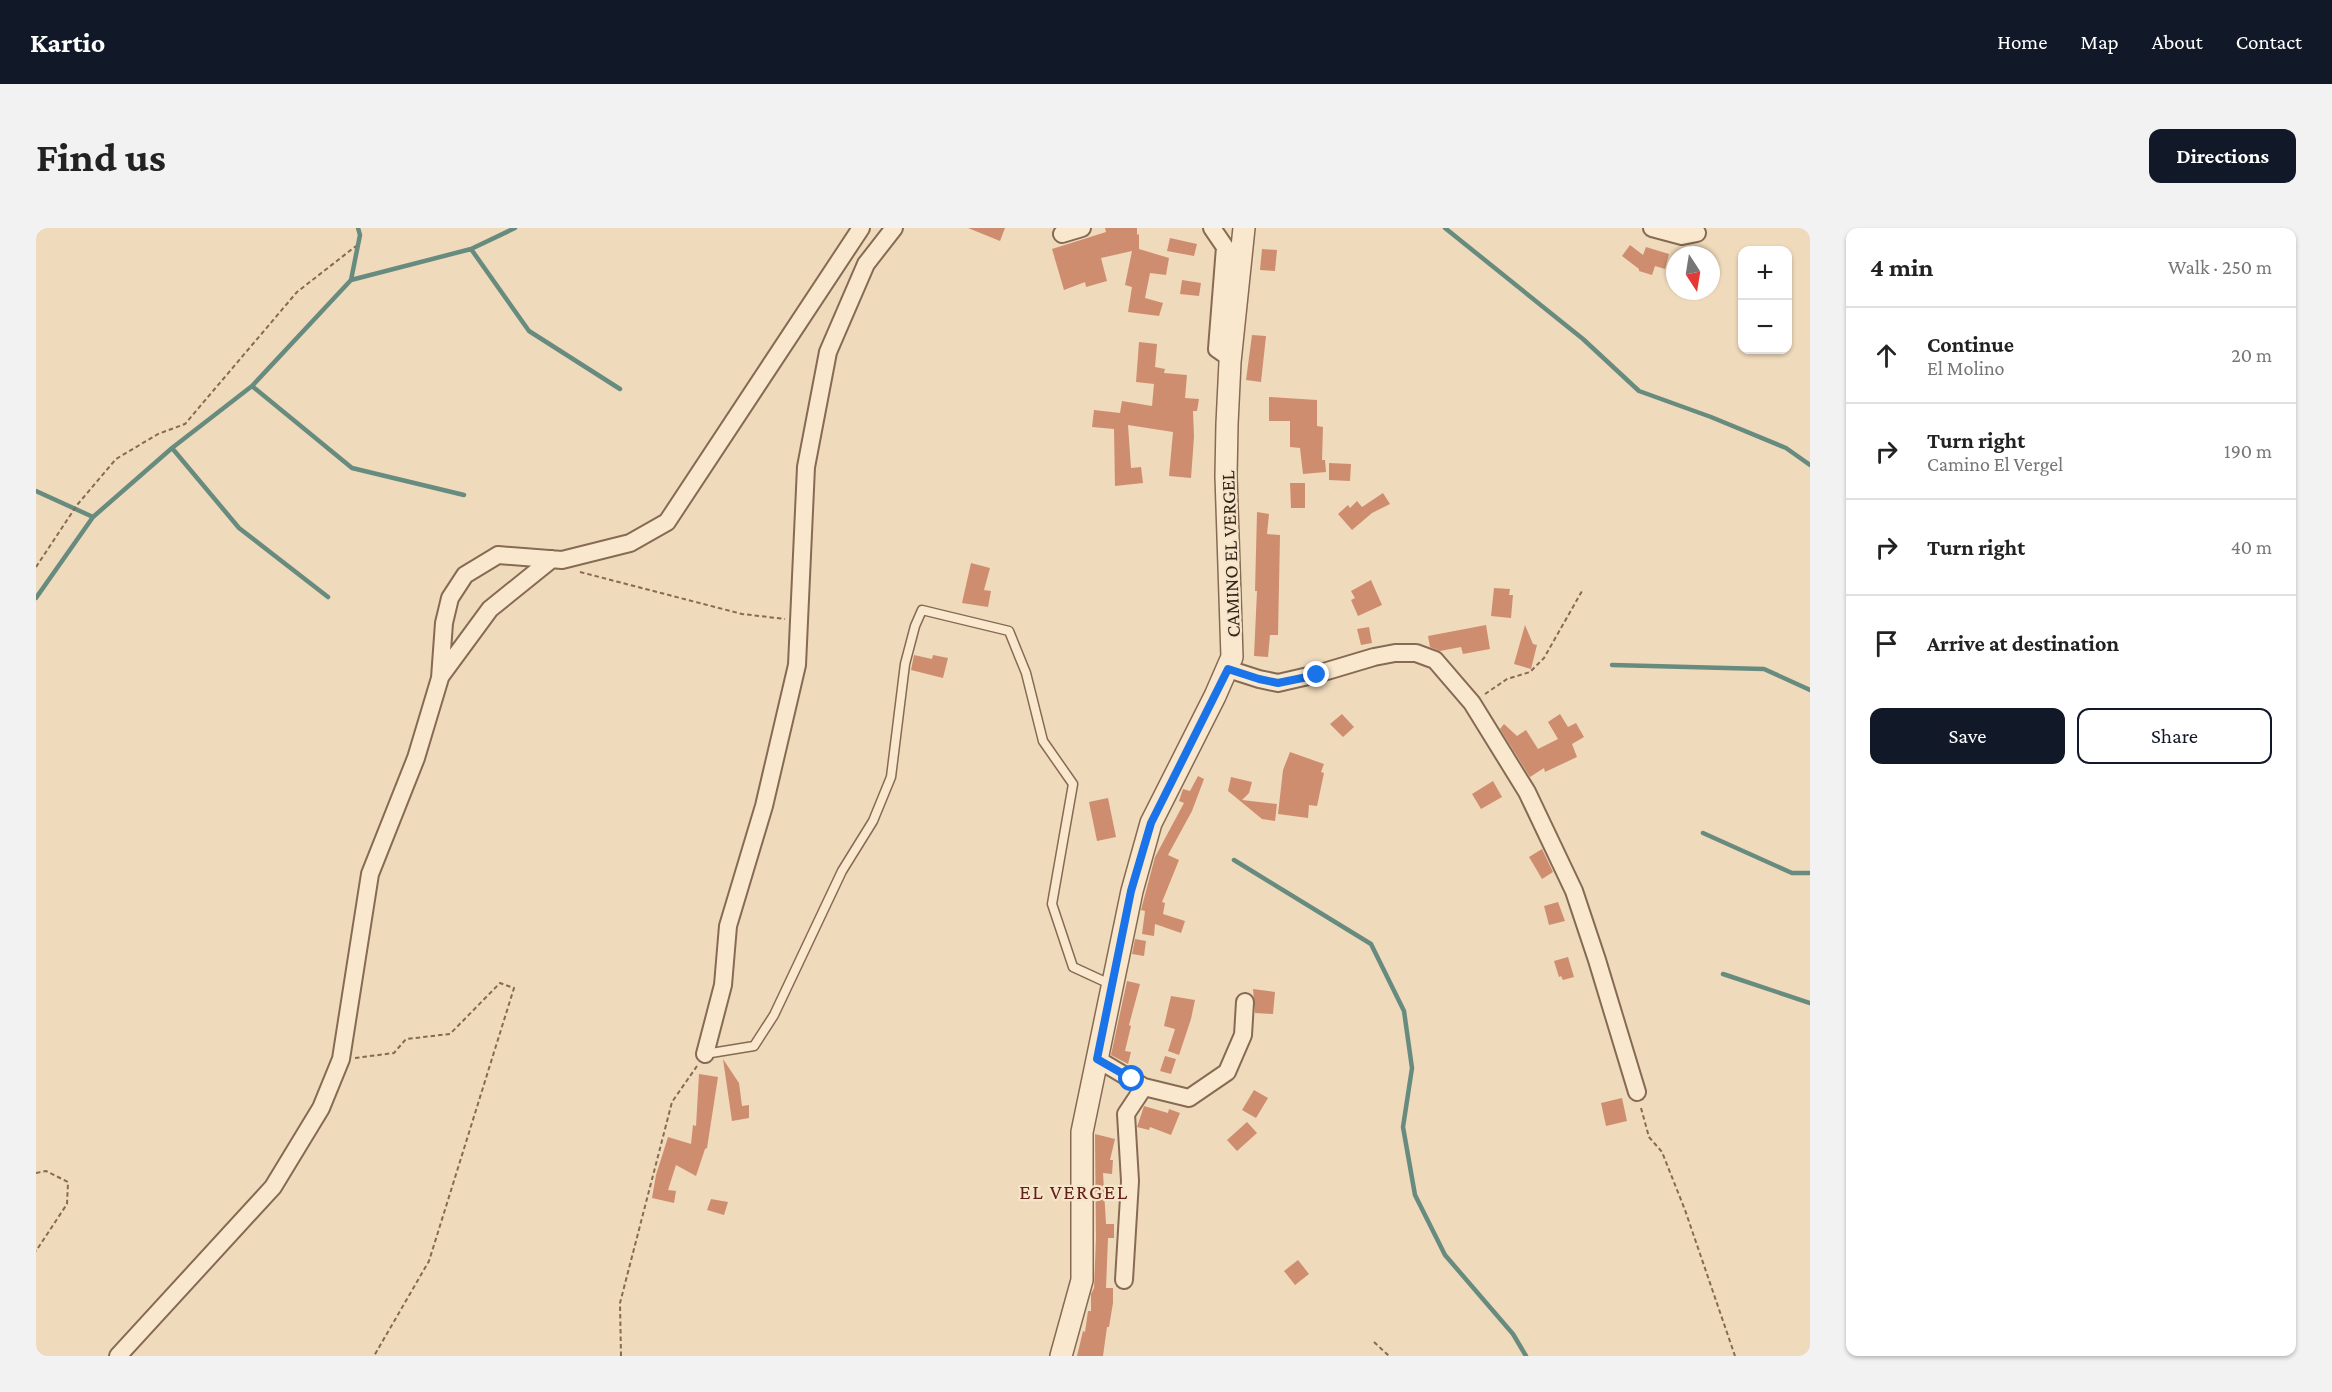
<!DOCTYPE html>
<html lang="en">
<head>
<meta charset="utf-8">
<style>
  body { margin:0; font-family:"Crimson Pro",serif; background:#f2f2f2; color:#222 }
  .controls { position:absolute; right:18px; top:18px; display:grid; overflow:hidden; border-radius:12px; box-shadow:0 2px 4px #0004 }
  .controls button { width:54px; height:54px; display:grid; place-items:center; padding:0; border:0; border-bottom:2px solid #e0e0e0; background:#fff; color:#222; font:30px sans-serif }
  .compass { position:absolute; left:1630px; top:18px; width:54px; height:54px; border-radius:50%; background:#fff; box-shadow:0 2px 4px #0004; rotate:168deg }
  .stop { position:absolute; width:18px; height:18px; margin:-14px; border:4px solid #1a73e8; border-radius:50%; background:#fff }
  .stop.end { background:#1a73e8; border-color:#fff; box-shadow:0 2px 6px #0008 }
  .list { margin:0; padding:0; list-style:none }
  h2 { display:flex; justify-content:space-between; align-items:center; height:78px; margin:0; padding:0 24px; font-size:26px }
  h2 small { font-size:20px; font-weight:400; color:#767676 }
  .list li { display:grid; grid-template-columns:39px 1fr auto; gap:18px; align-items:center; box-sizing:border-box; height:96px; padding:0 24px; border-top:2px solid #e0e0e0 }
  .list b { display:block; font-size:22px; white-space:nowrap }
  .list p { margin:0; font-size:20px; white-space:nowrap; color:#767676 }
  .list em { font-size:20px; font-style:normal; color:#767676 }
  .actions { display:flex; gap:12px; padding:18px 24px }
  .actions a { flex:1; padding:14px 0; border:2px solid #111827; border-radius:12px; text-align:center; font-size:21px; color:#111827 }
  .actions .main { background:#111827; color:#fff }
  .icon { flex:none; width:33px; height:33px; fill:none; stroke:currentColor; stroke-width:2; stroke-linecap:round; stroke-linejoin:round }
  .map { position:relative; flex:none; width:1774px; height:1128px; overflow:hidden; border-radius:12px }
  header { display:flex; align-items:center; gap:36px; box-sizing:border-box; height:84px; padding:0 30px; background:#111827; color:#fff }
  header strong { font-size:28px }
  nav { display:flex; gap:33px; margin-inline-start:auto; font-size:21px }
  .intro { display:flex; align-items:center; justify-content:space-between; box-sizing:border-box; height:144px; padding:0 36px }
  h1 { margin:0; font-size:42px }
  .button { padding:15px 27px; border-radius:12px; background:#111827; color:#fff; font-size:21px; font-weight:700 }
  main { display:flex; gap:36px; padding:0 36px }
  aside { flex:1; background:#fff; border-radius:12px; box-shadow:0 2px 4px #0004 }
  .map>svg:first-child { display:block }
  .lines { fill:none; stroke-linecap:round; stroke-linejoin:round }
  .stream { stroke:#678c7f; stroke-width:4.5 }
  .building { fill:#cf8d6f }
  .service-casing { stroke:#866a54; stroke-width:11 }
  .minor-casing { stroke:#866a54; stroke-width:20 }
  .tertiary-casing { stroke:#866a54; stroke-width:24 }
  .path { stroke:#866a54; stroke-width:2; stroke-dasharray:4.5 3; stroke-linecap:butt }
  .service { stroke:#fae8ce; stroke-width:8 }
  .minor { stroke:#fae8ce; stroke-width:16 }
  .tertiary { stroke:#fae8ce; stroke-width:21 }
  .route { stroke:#1a73e8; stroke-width:8 }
  .labels { text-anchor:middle; stroke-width:4.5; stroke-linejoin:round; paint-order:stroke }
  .street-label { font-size:20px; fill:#34241a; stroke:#f6e5ca }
  .neighbourhood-label { font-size:21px; letter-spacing:1.5px; fill:#622018; stroke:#f6e5ca }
</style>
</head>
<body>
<header>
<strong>Kartio</strong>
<nav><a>Home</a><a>Map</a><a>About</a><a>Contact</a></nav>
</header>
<div class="intro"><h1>Find us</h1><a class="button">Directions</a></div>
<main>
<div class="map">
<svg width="1774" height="1128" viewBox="0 0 1774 1128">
  <rect width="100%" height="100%" fill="#efdabb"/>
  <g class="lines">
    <!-- stream -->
    <path class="stream" d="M1409,0L1547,111L1603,163L1675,189L1750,220L1774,237
      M435,21L493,103L584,161
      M315,52L435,21L479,0
      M216,158L316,240L428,267
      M136,220L203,300L292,369
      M0,263L57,289
      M0,370L57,289L136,220L216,158L315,52L324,7L322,0
      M1576,437L1728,441L1774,462
      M1667,605L1756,645H1774
      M1198,632L1335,716L1368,783L1376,840L1367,899L1379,967L1409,1027L1477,1106L1490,1128
      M1687,746L1774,775"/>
  </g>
  <!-- building -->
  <path class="building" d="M932,0H969L964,13Z
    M1069,0H1101V7L1103,6V21L1133,30L1130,47L1114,45L1109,70L1127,75L1123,88L1092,84L1096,59L1089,57L1096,23L1065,30L1071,53L1050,59L1049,54L1028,62L1016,21L1070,4Z
    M1134,10L1161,16L1158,28L1131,23Z
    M1594,17L1607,27L1610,19L1633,26L1629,41L1619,38L1616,47L1603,43V41L1586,28Z
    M1226,21L1241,22L1239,43L1224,42Z
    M1146,52L1165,55L1163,68L1144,66Z
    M1216,107L1230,108L1225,154L1210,152Z
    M1103,114L1121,116L1119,139L1129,141L1128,145L1151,147L1149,170L1163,171L1161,183H1157L1158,209L1155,250L1133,248L1137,204L1092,197L1095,240L1105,239L1107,255L1079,258L1078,201L1056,199L1058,182L1084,185L1086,173L1116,178L1118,156L1100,154Z
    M1233,169L1281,172V198L1287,199L1286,232H1289L1290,244L1267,246L1264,220L1254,219V193H1233Z
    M1293,235L1315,236L1314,253L1293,252Z
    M1254,255H1269V280H1255Z
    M1347,265L1354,276L1336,285L1316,302L1302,286L1312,277L1314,280L1321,273L1326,279Z
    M1221,284L1233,286L1231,306L1244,307L1242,407H1234L1232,429L1218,428L1221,363H1219Z
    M935,335L954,340L948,362L955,363L952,379L926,375Z
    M1335,352L1346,377L1322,388L1315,372L1319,370L1315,363Z
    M1458,360L1474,361L1473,367H1477L1475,390L1455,388Z
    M1450,397L1454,421L1427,426L1425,419L1404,423L1394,419L1392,408Z
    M1489,397L1497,416L1501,417L1495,441L1478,436Z
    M1333,399L1336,415L1325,417L1321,401Z
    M878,427L896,431L897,427L912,430L907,450L875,442Z
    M1306,486L1318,499L1307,509L1294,496Z
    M1524,486L1532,499L1540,495L1548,509L1536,516L1541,529L1509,544L1508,540L1494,549L1464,501L1468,496L1481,508L1490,502L1502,521L1522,511L1512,494Z
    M1254,524L1288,536L1285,544L1288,545L1281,578L1273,577L1272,590L1242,586L1247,542Z
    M1162,548L1168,551L1156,583L1132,627L1143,632L1126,674L1129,675L1127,686L1149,693L1145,705L1119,696L1118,708L1106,706L1109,683L1105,682L1119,629L1148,575L1143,573L1147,561L1154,563Z
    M1195,549L1216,554L1213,565L1206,572L1241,576L1239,593L1226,591L1192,563Z
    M1457,553L1466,569L1445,581L1436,566Z
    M1072,570L1080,609L1061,613L1053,574Z
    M1506,621L1517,644L1506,651L1493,629Z
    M1522,674L1529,693L1513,697L1508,678Z
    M1099,711L1110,713L1108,728L1096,726Z
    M1532,729L1538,749L1527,752L1525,748L1523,749L1518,733Z
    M1091,753L1104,756L1093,797L1095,798L1089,823L1095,824L1092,836L1075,827Z
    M1217,761L1239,764L1237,786L1219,785Z
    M1135,768L1159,772L1155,791L1143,827L1132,823L1139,801L1128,798Z
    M1129,828L1140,831L1135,846L1124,843Z
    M687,831L703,855L706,878L713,877V890L696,893Z
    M663,846L682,849L671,920L669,921L660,948L640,937L632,962L640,963L638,975L616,970L620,947L632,909L655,916L657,897L660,898Z
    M1218,862L1232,870L1220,890L1206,882Z
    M1586,870L1591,893L1570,898L1565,875Z
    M1108,878L1132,885L1133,881L1144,885L1135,907L1114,899L1113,902L1101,899Z
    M1211,894L1221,905L1201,923L1191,912Z
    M1059,906L1079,911L1074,932H1077L1076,946L1067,945L1070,996H1078V1010H1072L1070,1060H1077V1075L1073,1099H1071L1067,1128H1041L1047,1103L1049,1104L1052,1083H1055V1066L1058,1060L1060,1010Z
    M675,971L692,974L688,987L671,982Z
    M1262,1032L1273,1046L1259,1057L1248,1043Z"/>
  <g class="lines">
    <defs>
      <path id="service" d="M669,826L718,818L738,787L806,643L837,593L855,549L869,436L879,398L886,382L973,403L990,445L1007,513L1037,556L1016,676L1037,739L1076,757"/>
      <path id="minor" d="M1176,0L1189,19L1181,121L1194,130
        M1616,0L1646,8L1661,5
        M1026,6L1046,0
        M1192,441L1223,451L1242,455L1281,446L1338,429L1359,425H1380L1399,432L1436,475L1491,564L1538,663L1561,732L1601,864
        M404,449L454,381L516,331
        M669,826L687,757L692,698L728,578L761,437L770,239L792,124L830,36L858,0
        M1061,831L1108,859L1090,886L1094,953L1088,1052
        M1108,859L1153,870L1191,844L1207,807L1209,774
        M82,1128L237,959L285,880L305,831L334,646L380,530L404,450L408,395L414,370L429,347L462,327L526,332L594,315L631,294L825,0"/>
      <path id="tertiary" d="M1025,1128L1046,1052V904L1096,663L1115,595L1179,468L1196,429L1190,248L1191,196L1194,134L1208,0"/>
    </defs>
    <!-- service casing -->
    <use href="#service" class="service-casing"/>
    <!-- minor casing -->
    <use href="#minor" class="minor-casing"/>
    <!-- tertiary casing -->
    <use href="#tertiary" class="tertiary-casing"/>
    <!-- path -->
    <path class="path" d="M0,339L41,277L80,231L122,206L149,196L261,64L320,18
      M544,344L706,386L749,391
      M1449,466L1471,451L1494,444L1508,430L1546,363
      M319,830L358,825L370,811L414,806L464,755L478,760L393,1033L338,1128
      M1605,880L1613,909L1626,924L1649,982L1699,1128
      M0,945L10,943L32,954L31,976L0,1023
      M1338,1114L1353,1128
      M585,1128L584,1075L636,874L661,838"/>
    <!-- service -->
    <use href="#service" class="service"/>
    <!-- minor -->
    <use href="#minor" class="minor"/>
    <!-- tertiary -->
    <use href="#tertiary" class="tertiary"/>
  </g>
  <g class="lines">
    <!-- route -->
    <path class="route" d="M1096,851L1061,831L1095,663L1115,595L1192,441L1223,451L1242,455L1281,447"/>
  </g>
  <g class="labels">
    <!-- street labels -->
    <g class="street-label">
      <text transform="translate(1194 326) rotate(-92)" y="7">CAMINO EL VERGEL</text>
    </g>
    <!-- neighbourhood labels -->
    <g class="neighbourhood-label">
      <text x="1038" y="971">EL VERGEL</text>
    </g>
  </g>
</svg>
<div class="controls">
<button>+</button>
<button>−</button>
</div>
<svg class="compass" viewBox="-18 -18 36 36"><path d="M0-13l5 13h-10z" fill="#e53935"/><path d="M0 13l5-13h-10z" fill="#767676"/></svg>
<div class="stop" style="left:1096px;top:851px"></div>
<div class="stop end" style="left:1281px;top:447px"></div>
</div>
<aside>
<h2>4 min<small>Walk · 250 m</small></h2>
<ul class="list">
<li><svg class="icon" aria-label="ahead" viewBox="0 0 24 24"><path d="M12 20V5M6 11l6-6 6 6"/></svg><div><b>Continue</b><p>El Molino</p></div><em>20 m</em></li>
<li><svg class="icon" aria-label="right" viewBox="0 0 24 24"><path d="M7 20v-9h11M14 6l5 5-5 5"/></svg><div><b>Turn right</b><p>Camino El Vergel</p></div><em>190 m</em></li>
<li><svg class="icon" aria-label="right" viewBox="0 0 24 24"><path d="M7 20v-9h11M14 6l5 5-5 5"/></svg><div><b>Turn right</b></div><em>40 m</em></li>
<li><svg class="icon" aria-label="arrive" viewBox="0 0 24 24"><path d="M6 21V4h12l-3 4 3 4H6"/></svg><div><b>Arrive at destination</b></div></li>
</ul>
<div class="actions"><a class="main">Save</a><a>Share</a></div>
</aside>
</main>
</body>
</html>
